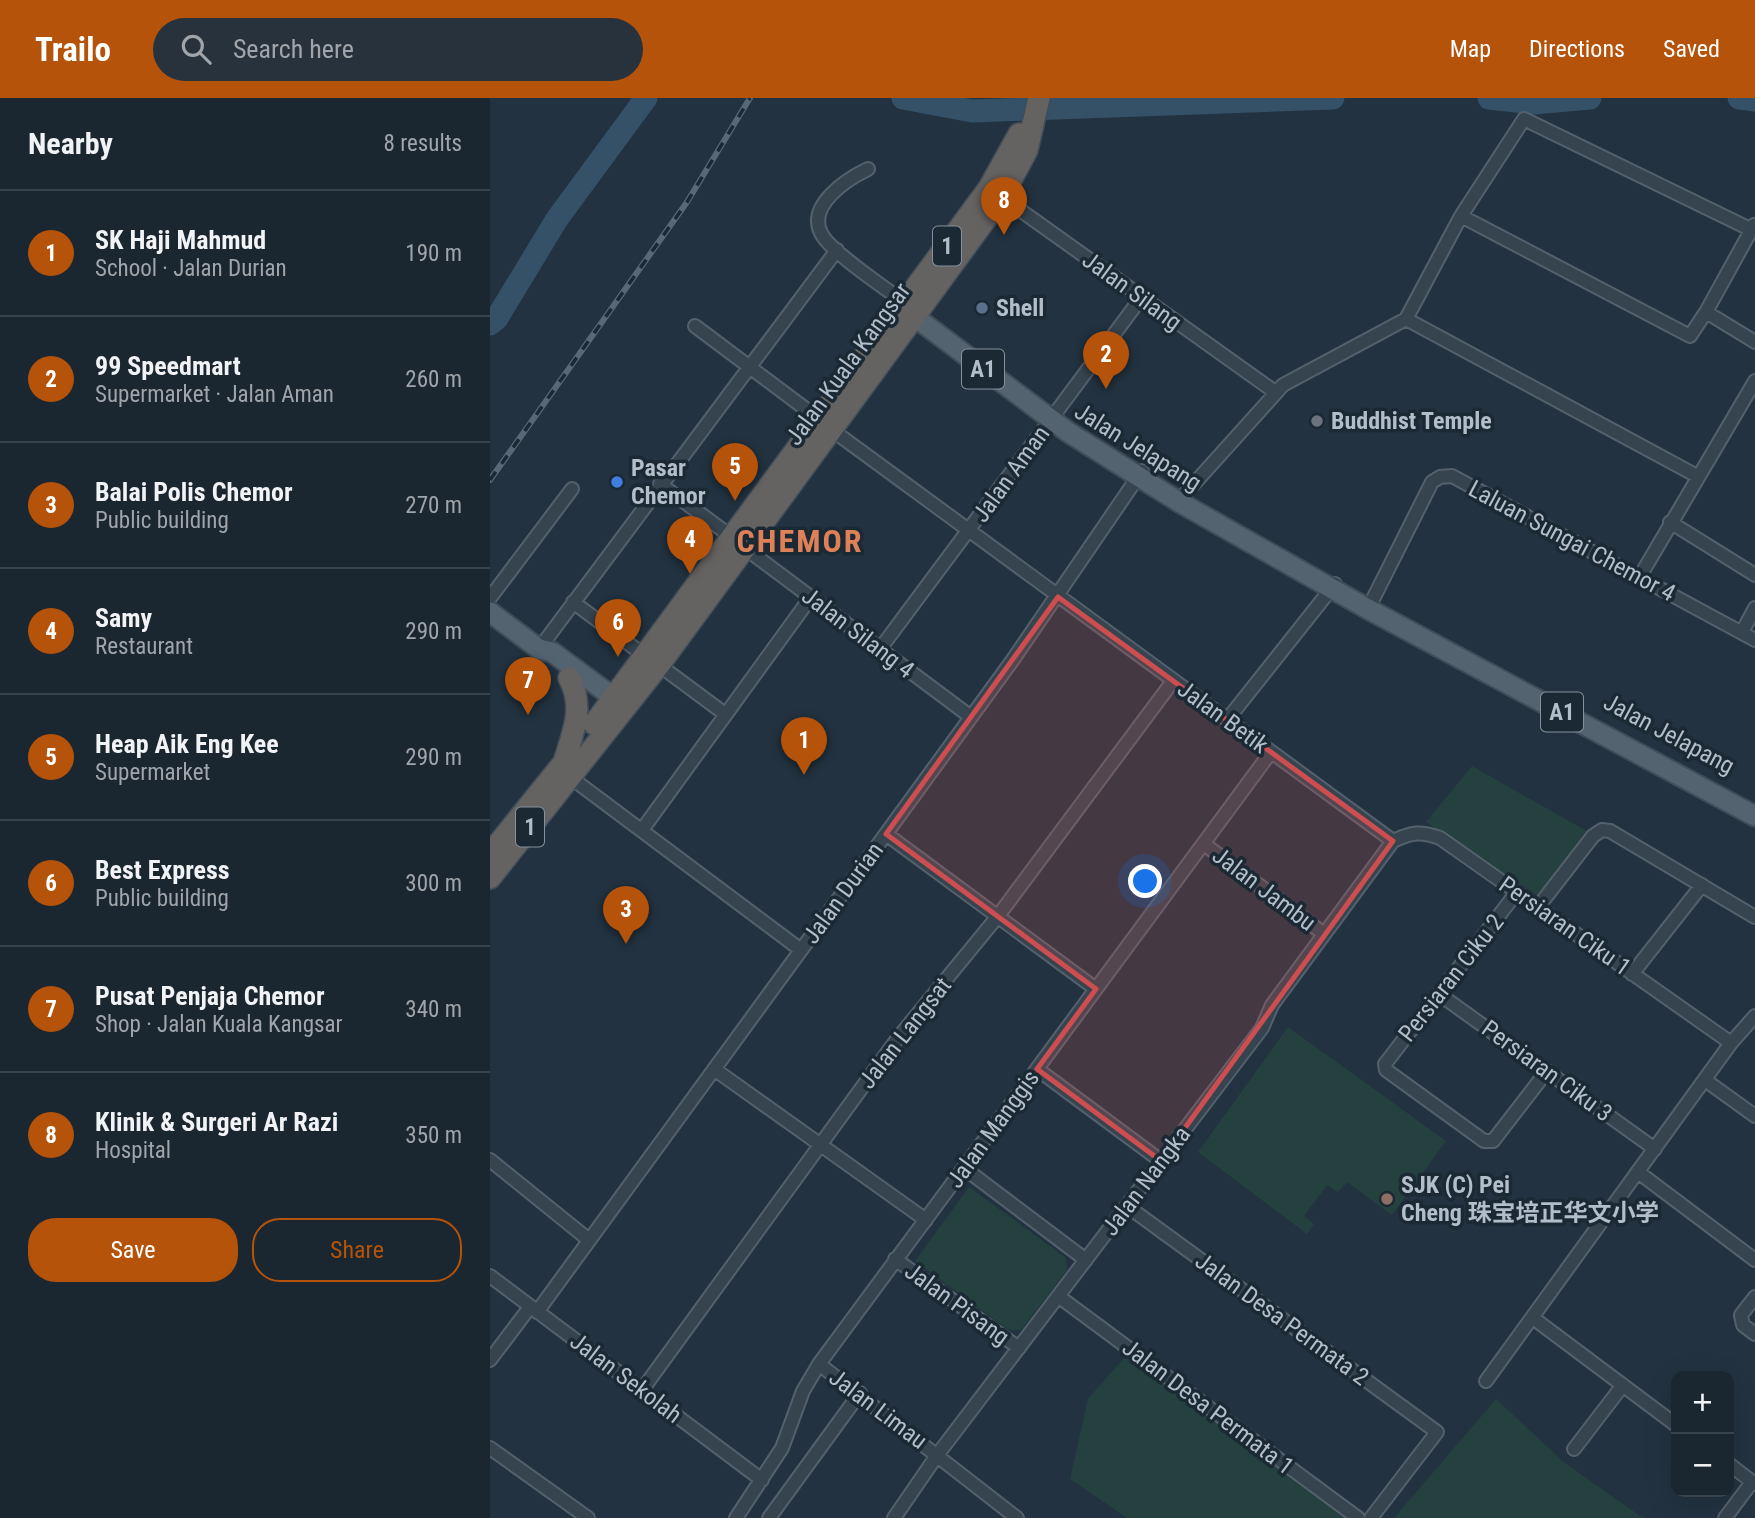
<!DOCTYPE html>
<html lang="en">
<head>
<meta charset="utf-8">
<style>
  body { margin:0; font-family:"Roboto Condensed","Noto Sans SC",sans-serif; background:#27323c; color:#f1f3f6 }
  .controls { position:absolute; right:21px; bottom:21px; display:grid; overflow:hidden; border-radius:14px; box-shadow:0 7px 28px #0002 }
  .controls button { width:63px; height:63px; display:grid; place-items:center; padding:0; border:0; border-bottom:2px solid #38434c; background:#1a2630; color:#f1f3f6; font:35px sans-serif }
  .you { position:absolute; left:656px; top:784px; width:24px; height:24px; margin:-18px; border:5px solid #fff; border-radius:50%; background:#1a73e8; box-shadow:0 0 0 10px #1a73e833 }
  .badge { display:grid; place-items:center; width:46px; height:46px; border-radius:50%; background:#b45309; color:#fff; font-size:23px; font-weight:700 }
  .pin { position:absolute; translate:-50% -58px; filter:drop-shadow(0 2px 4px #0008) }
  .pin::after { content:''; position:absolute; top:37px; width:24px; height:21px; background:inherit; clip-path:polygon(0 0,100% 0,50% 100%) }
  .list { margin:0; padding:0; list-style:none }
  h2 { display:flex; justify-content:space-between; align-items:center; height:91px; margin:0; padding:0 28px; font-size:30px }
  h2 small { font-size:23px; font-weight:400; color:#9fa5ab }
  .list li { display:grid; grid-template-columns:46px 1fr auto; gap:21px; align-items:center; box-sizing:border-box; height:126px; padding:0 28px; border-top:2px solid #38434c }
  .list b { display:block; font-size:26px; white-space:nowrap }
  .list p { margin:0; font-size:23px; white-space:nowrap; color:#9fa5ab }
  .list em { font-size:23px; font-style:normal; color:#9fa5ab }
  .actions { display:flex; gap:14px; padding:21px 28px }
  .actions a { flex:1; padding:16px 0; border:2px solid #b45309; border-radius:28px; text-align:center; font-size:24px; color:#b45309 }
  .actions .main { background:#b45309; color:#fff }
  .icon { flex:none; width:38px; height:38px; fill:none; stroke:currentColor; stroke-width:2; stroke-linecap:round; stroke-linejoin:round }
  .map { position:relative; flex:none; width:1265px; height:1420px; overflow:hidden }
  header { display:flex; align-items:center; gap:42px; box-sizing:border-box; height:98px; padding:0 35px; background:#b45309; color:#fff }
  header strong { font-size:33px }
  nav { display:flex; gap:38px; margin-inline-start:auto; font-size:24px }
  .search { width:490px; height:63px; background:#27323c; display:flex; align-items:center; gap:18px; box-sizing:border-box; padding:0 24px; border-radius:38px; color:#9fa5ab; font-size:26px }
  main { display:flex }
  aside { flex:1; background:#1a2630 }
  .map>svg:first-child { display:block }
  .green { fill:#244140 }
  .lines { fill:none; stroke-linecap:round; stroke-linejoin:round }
  .river { stroke:#345168; stroke-width:23 }
  .minor-casing { stroke:#54616d; stroke-width:16 }
  .primary-casing { stroke:#3f4d58; stroke-width:23 }
  .trunk-casing { stroke:#414e5a; stroke-width:24 }
  .minor { stroke:#36444f; stroke-width:12 }
  .primary { stroke:#546370; stroke-width:19 }
  .trunk { stroke:#656361; stroke-width:21 }
  .rail-casing { stroke:#576877; stroke-width:6 }
  .rail { stroke:#1b2934; stroke-width:3.5; stroke-dasharray:10; stroke-linecap:butt }
  .marked { fill:#cd4e50; fill-opacity:0.2; stroke:#cd4e50; stroke-width:5; stroke-linejoin:round }
  .service-dot { fill:#5c6f8a; stroke:#1b2934; stroke-width:2.5 }
  .worship-dot { fill:#6b7280; stroke:#1b2934; stroke-width:2.5 }
  .shop-dot { fill:#3f7fe0; stroke:#1b2934; stroke-width:2.5 }
  .education-dot { fill:#8d6e63; stroke:#1b2934; stroke-width:2.5 }
  .labels { text-anchor:middle; stroke-width:7; stroke-linejoin:round; paint-order:stroke }
  .shield { fill:#1b2934; stroke:#85919d; stroke-width:2 }
  .shield-label { font-size:23px; font-weight:bold; fill:#b2beca }
  .street-label { font-size:24px; fill:#b2beca; stroke:#1b2934 }
  .poi-label { font-size:24px; font-weight:bold; fill:#b2beca; stroke:#1b2934; text-anchor:start }
  .district-label { font-size:32px; font-weight:bold; letter-spacing:2px; fill:#de8159; stroke:#1b2934 }
</style>
</head>
<body>
<header>
<strong>Trailo</strong>
<div class="search"><svg class="icon" aria-label="search" viewBox="0 0 24 24"><circle cx="10" cy="10" r="6"/><path d="M15 15l6 6"/></svg>Search here</div>
<nav><a>Map</a><a>Directions</a><a>Saved</a></nav>
</header>
<main>
<aside>
<h2>Nearby<small>8 results</small></h2>
<ul class="list">
<li><span class="badge">1</span><div><b>SK Haji Mahmud</b><p>School · Jalan Durian</p></div><em>190 m</em></li>
<li><span class="badge">2</span><div><b>99 Speedmart</b><p>Supermarket · Jalan Aman</p></div><em>260 m</em></li>
<li><span class="badge">3</span><div><b>Balai Polis Chemor</b><p>Public building</p></div><em>270 m</em></li>
<li><span class="badge">4</span><div><b>Samy</b><p>Restaurant</p></div><em>290 m</em></li>
<li><span class="badge">5</span><div><b>Heap Aik Eng Kee</b><p>Supermarket</p></div><em>290 m</em></li>
<li><span class="badge">6</span><div><b>Best Express</b><p>Public building</p></div><em>300 m</em></li>
<li><span class="badge">7</span><div><b>Pusat Penjaja Chemor</b><p>Shop · Jalan Kuala Kangsar</p></div><em>340 m</em></li>
<li><span class="badge">8</span><div><b>Klinik &amp; Surgeri Ar Razi</b><p>Hospital</p></div><em>350 m</em></li>
</ul>
<div class="actions"><a class="main">Save</a><a>Share</a></div>
</aside>
<div class="map">
<svg width="1265" height="1420" viewBox="0 0 1265 1420">
  <rect width="100%" height="100%" fill="#223240"/>
  <!-- green -->
  <path class="green" d="M982,668L1100,735L1047,797L936,724Z
    M798,929L956,1043L902,1117L857,1084L848,1094L837,1087L814,1118L824,1126L817,1136L708,1054Z
    M479,1089L576,1160L577,1172L531,1232H519L425,1163Z
    M640,1253L869,1420H637L580,1381L598,1301Z
    M1006,1301L1075,1365L1153,1420H904Z"/>
  <g class="lines">
    <!-- river -->
    <path class="river" d="M413,0L482,13L843,0
      M999,0L1043,5L1100,0
      M1249,0L1265,2
      M0,226L7,220L67,121L156,0"/>
    <defs>
      <path id="minor" d="M378,71C357,81 317,107 331,135C339,153 397,191 415,205
        M509,97L785,294
        M971,118L1200,238L1216,214L1264,127
        M1216,214L1265,244
        M916,221L1207,378
        M205,228L329,321
        M342,332L903,743
        M170,386L242,439
        M693,398L793,287L916,221L971,118L1034,21L1260,131
        M1180,424L1265,477
        M255,450L481,619
        M1149,480L1265,283
        M0,500L82,391
        M83,504L155,558
        M878,511L942,384L950,379L962,378L1265,542
        M1252,534L1265,510
        M49,551L347,152
        M390,551L651,200
        M169,567L235,616
        M737,622L845,486
        M76,676L311,852
        M152,732L321,499
        M396,736L606,891
        M714,746L834,836
        M1027,794L895,966L896,972L994,1043H1003L1057,973
        M1048,809L1103,738L1112,732L1120,733L1265,819
        M1142,876L1212,787
        M949,896L1165,1051
        M224,971L436,1122
        M547,971L671,1063
        M1215,982L1265,1018
        M0,1062L99,1142
        M474,1070L596,1162
        M1148,1074L1265,1162
        M637,1108L947,1334L881,1420
        M405,1161L529,1250
        M0,1178L272,1382
        M568,1198L868,1420
        M1265,1199L1251,1217L1253,1227L1265,1236
        M47,1214L522,563L652,373
        M1043,1220L1186,1327
        M0,1262L40,1209
        M329,1266L527,1420
        M996,1283L1241,945L1265,918
        M152,1292L408,940L508,818L683,583
        M0,1350L98,1420
        M1084,1351L1133,1287
        M1239,1366L1265,1386
        M246,1420L292,1350L313,1293L329,1266L781,654
        M279,1420L370,1295
        M404,1420L448,1356L772,930L782,907L903,743C922,734 931,733 950,740L1241,945
        M1235,1420L1262,1384"/>
      <path id="primary" d="M416,206L425,219L578,334L689,404L878,511L1265,718
        M0,514L49,551L62,554L135,608"/>
      <path id="trunk" d="M104,626L499,90L529,36
        M74,664C83,635 95,608 79,580
        M0,756L71,668
        M0,780L169,567L512,99L537,52L549,0"/>
    </defs>
    <!-- minor casing -->
    <use href="#minor" class="minor-casing"/>
    <!-- primary casing -->
    <use href="#primary" class="primary-casing"/>
    <!-- trunk casing -->
    <use href="#trunk" class="trunk-casing"/>
    <!-- minor -->
    <use href="#minor" class="minor"/>
    <!-- primary -->
    <use href="#primary" class="primary"/>
    <!-- trunk -->
    <use href="#trunk" class="trunk"/>
    <defs>
      <path id="rail" d="M0,382L197,104L260,0"/>
    </defs>
    <!-- rail casing -->
    <use href="#rail" class="rail-casing"/>
    <!-- rail -->
    <use href="#rail" class="rail"/>
  </g>
  <!-- marked area -->
  <path class="marked" d="M568,499L903,743L671,1063L547,971L606,891L396,736Z"/>
  <!-- markers -->
  <circle class="service-dot" cx="492" cy="210" r="7"/>
  <circle class="worship-dot" cx="827" cy="323" r="7"/>
  <circle class="shop-dot" cx="127" cy="384" r="7"/>
  <circle class="education-dot" cx="897" cy="1101" r="7"/>
  <g class="labels">
    <!-- shield labels -->
    <g class="shield">
      <rect x="443" y="128.5" width="28" height="39" rx="5"/>
      <rect x="472" y="251.5" width="42" height="39" rx="5"/>
      <rect x="1051" y="594.5" width="42" height="39" rx="5"/>
      <rect x="26" y="709.5" width="28" height="39" rx="5"/>
    </g>
    <g class="shield-label">
      <text x="457" y="156">1</text>
      <text x="493" y="279">A1</text>
      <text x="1072" y="622">A1</text>
      <text x="40" y="737">1</text>
    </g>
    <!-- street labels -->
    <g class="street-label">
      <text transform="translate(642 193) rotate(36)" y="8">Jalan Silang</text>
      <text transform="translate(358 266) rotate(-54)" y="8">Jalan Kuala Kangsar</text>
      <text transform="translate(648 349) rotate(32)" y="8">Jalan Jelapang</text>
      <text transform="translate(521 376) rotate(-54)" y="8">Jalan Aman</text>
      <text transform="translate(1082 443) rotate(28)" y="8">Laluan Sungai Chemor 4</text>
      <text transform="translate(368 535) rotate(37)" y="8">Jalan Silang 4</text>
      <text transform="translate(733 619) rotate(36)" y="8">Jalan Betik</text>
      <text transform="translate(1179 636) rotate(28)" y="8">Jalan Jelapang</text>
      <text transform="translate(774 791) rotate(37)" y="8">Jalan Jambu</text>
      <text transform="translate(353 795) rotate(-54)" y="8">Jalan Durian</text>
      <text transform="translate(1075 828) rotate(35)" y="8">Persiaran Ciku 1</text>
      <text transform="translate(961 880) rotate(-52)" y="8">Persiaran Ciku 2</text>
      <text transform="translate(415 935) rotate(-52)" y="8">Jalan Langsat</text>
      <text transform="translate(1057 973) rotate(36)" y="8">Persiaran Ciku 3</text>
      <text transform="translate(503 1031) rotate(-54)" y="8">Jalan Manggis</text>
      <text transform="translate(656 1083) rotate(-53)" y="8">Jalan Nangka</text>
      <text transform="translate(467 1206) rotate(36)" y="8">Jalan Pisang</text>
      <text transform="translate(792 1221) rotate(36)" y="8">Jalan Desa Permata 2</text>
      <text transform="translate(136 1280) rotate(37)" y="8">Jalan Sekolah</text>
      <text transform="translate(718 1309) rotate(37)" y="8">Jalan Desa Permata 1</text>
      <text transform="translate(388 1311) rotate(37)" y="8">Jalan Limau</text>
    </g>
    <!-- poi labels -->
    <g class="poi-label">
      <text x="506" y="218">Shell</text>
      <text x="841" y="331">Buddhist Temple</text>
      <text x="141" y="378">Pasar<tspan x="141" dy="28">Chemor</tspan></text>
      <text x="911" y="1095">SJK (C) Pei<tspan x="911" dy="28">Cheng 珠宝培正华文小学</tspan></text>
    </g>
    <!-- district labels -->
    <g class="district-label">
      <text x="310" y="454">CHEMOR</text>
    </g>
  </g>
</svg>
<div class="controls">
<button>+</button>
<button>−</button>
</div>
<div class="you"></div>
<div class="pin badge" style="left:314px;top:677px">1</div>
<div class="pin badge" style="left:616px;top:291px">2</div>
<div class="pin badge" style="left:136px;top:846px">3</div>
<div class="pin badge" style="left:200px;top:476px">4</div>
<div class="pin badge" style="left:245px;top:403px">5</div>
<div class="pin badge" style="left:128px;top:559px">6</div>
<div class="pin badge" style="left:38px;top:617px">7</div>
<div class="pin badge" style="left:514px;top:137px">8</div>
</div>
</main>
</body>
</html>
